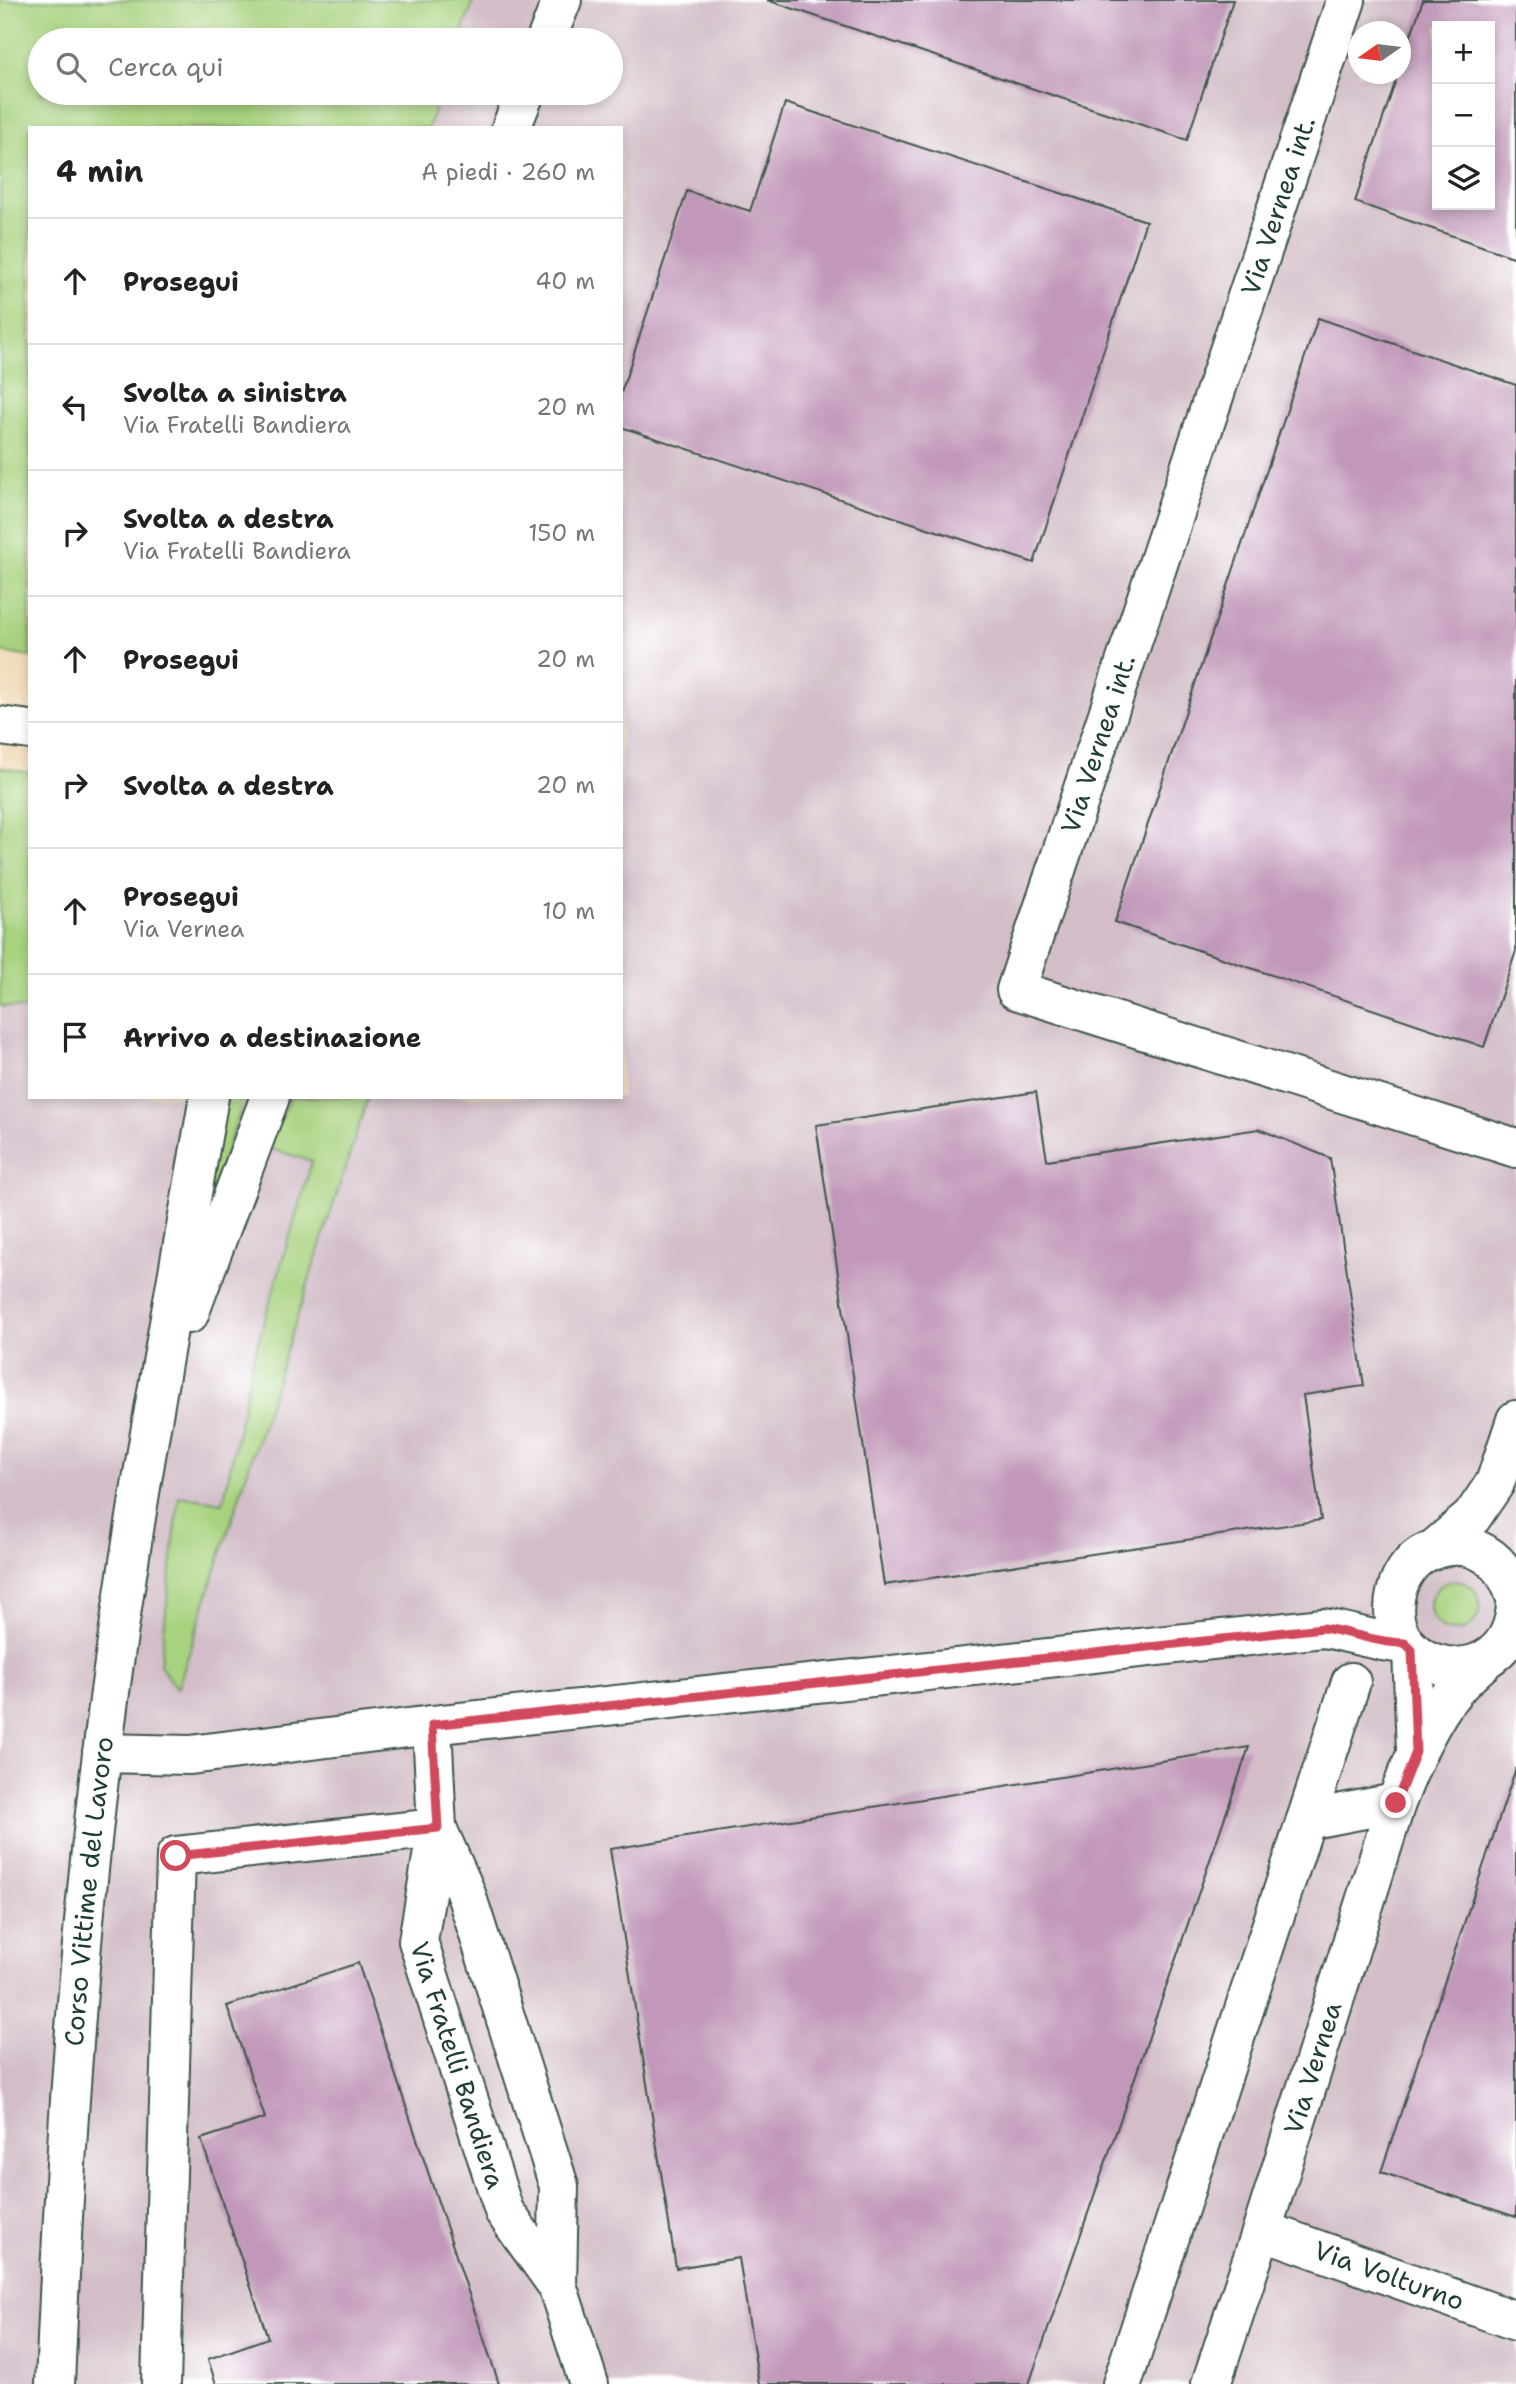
<!DOCTYPE html>
<html lang="it">
<head>
<meta charset="utf-8">
<style>
  body { margin:0; font-family:"Shantell Sans",sans-serif; background:#f6f6f6; color:#222 }
  .controls { position:absolute; right:21px; top:21px; display:grid; overflow:hidden; border-radius:0px; box-shadow:0 4px 10px #0003 }
  .controls button { width:63px; height:63px; display:grid; place-items:center; padding:0; border:0; border-bottom:2px solid #e0e0e0; background:#fff; color:#222; font:35px sans-serif }
  .compass { position:absolute; left:1348px; top:21px; width:63px; height:63px; border-radius:50%; background:#fff; box-shadow:0 4px 10px #0003; rotate:256deg }
  .stop { position:absolute; width:21px; height:21px; margin:-16px; border:5px solid #d1495b; border-radius:50%; background:#fff }
  .stop.end { background:#d1495b; border-color:#fff; box-shadow:0 2px 7px #0008 }
  .list { margin:0; padding:0; list-style:none }
  h2 { display:flex; justify-content:space-between; align-items:center; height:91px; margin:0; padding:0 28px; font-size:30px }
  h2 small { font-size:23px; font-weight:400; color:#767676 }
  .list li { display:grid; grid-template-columns:46px 1fr auto; gap:21px; align-items:center; box-sizing:border-box; height:126px; padding:0 28px; border-top:2px solid #e0e0e0 }
  .list b { display:block; font-size:26px; white-space:nowrap }
  .list p { margin:0; font-size:23px; white-space:nowrap; color:#767676 }
  .list em { font-size:23px; font-style:normal; color:#767676 }
  .icon { flex:none; width:38px; height:38px; fill:none; stroke:currentColor; stroke-width:2; stroke-linecap:round; stroke-linejoin:round }
  .map { position:relative; flex:none; width:1516px; height:2384px; overflow:hidden }
  .search { position:absolute; background:#fff; box-shadow:0 4px 10px #0003; left:28px; top:28px; width:595px; height:77px; display:flex; align-items:center; gap:18px; box-sizing:border-box; padding:0 24px; border-radius:38px; color:#767676; font-size:26px }
  .panel { position:absolute; background:#fff; box-shadow:0 4px 10px #0003; left:28px; top:126px; width:595px; height:973px; border-radius:0px }
  .map>svg:first-child { display:block }
  .industrial { fill:#d2bdc8; fill-rule:evenodd }
  .green { fill:#a7d27e; stroke:#638859; stroke-width:2 }
  .building { fill:#c198b9; fill-rule:evenodd }
  .lines { fill:none; stroke-linecap:round; stroke-linejoin:round }
  .minor-casing { stroke:#3e5548; stroke-width:42 }
  .minor { stroke:#fff; stroke-width:38 }
  .route { stroke:#d1495b; stroke-width:9 }
  .labels { text-anchor:middle; stroke-width:5; stroke-linejoin:round; paint-order:stroke }
  .street-label { font-size:26px; fill:#1f3d34; stroke:#fff }
</style>
</head>
<body>
<div class="map">
<svg width="1516" height="2384" viewBox="0 0 1516 2384">
  <rect width="100%" height="100%" fill="#fff"/>
  <filter id="ink" filterUnits="userSpaceOnUse"><feTurbulence type="fractalNoise" baseFrequency=".0143" numOctaves="2"/><feDisplacementMap in="SourceGraphic" scale="14" xChannelSelector="R" yChannelSelector="G"/><feConvolveMatrix kernelMatrix="1 2 1 2 8 2 1 2 1" color-interpolation-filters="sRGB"/></filter>
  <filter id="wash" filterUnits="userSpaceOnUse"><feTurbulence type="fractalNoise" baseFrequency=".00686" numOctaves="4" result="noise"/><feDisplacementMap in="SourceGraphic" scale="28" xChannelSelector="R" yChannelSelector="G"/><feGaussianBlur stdDeviation="1.57" result="paint"/><feColorMatrix in="noise" values="0 0 0 0 0 0 0 0 0 0 0 0 0 0 0 0 0 1.4 0 .05"/><feComposite in="paint" operator="in"/></filter>
  <g filter="url(#wash)">
    <rect width="100%" height="100%" fill="#f0dcbb"/>
    <!-- industrial -->
    <path class="industrial" d="M474,0H1516V2384H0V1006L30,1009V1097H621V128H428L440,93H611V40H459ZM1437,26H1490V205H1437ZM1358,32H1400V74H1358Z"/>
    <!-- green -->
    <path class="green" d="M0,0H474L459,40H40V93H440L428,128H30V657L0,652Z
      M0,767L30,773V1009L0,1006Z
      M223,1097H245L188,1262Z
      M291,1097H368L177,1690L160,1665L179,1496L223,1503L253,1359L312,1161L267,1148Z
      M1430 1606a25 25 0 1 1 50 0a25 25 0 1 1-50 0Z"/>
    <g id="blocks">
      <!-- building -->
      <path class="building" d="M767,0H1233L1187,140Z
        M1423,0H1516V258L1355,202L1398,74H1400V67ZM1437,26H1490V205H1437Z
        M785,103L1146,221L1034,563L621,427V393L687,191L750,211Z
        M1318,318L1516,385V951L1484,1047L1115,922Z
        M1036,1092L1047,1160L1259,1129L1330,1158L1364,1386L1303,1395L1321,1520L884,1585L816,1125Z
        M1249,1747L1029,2384H759L739,2258L676,2268L610,1849Z
        M1516,1768V2217L1381,2172Z
        M358,1963L499,2384H216L208,2359L268,2338L201,2139L265,2118L227,2006Z"/>
    </g>
  </g>
  <g filter="url(#ink)">
    <use href="#blocks" fill-opacity="0" stroke="#3e5548" stroke-width="2"/>
    <g class="lines">
      <defs>
        <g id="minor">
          <path d="M1346,0L1016,990L1516,1148"/>
          <path d="M546,40L562,0"/>
          <path d="M511,128L525,93"/>
          <path d="M0,726L30,730"/>
          <path d="M189,1314L270,1097"/>
          <path d="M1433,1550L1472,1517L1495,1483L1516,1420"/>
          <path d="M1516,1599C1504,1557 1471,1534 1427,1552C1411,1559 1400,1577 1396,1593C1377,1677 1511,1700 1516,1604"/>
          <path d="M1412,1650L1416,1750"/>
          <path id="s1" d="M432,1725L437,1828L418,1941L504,2211L557,2285L589,2384"/>
          <path d="M102,1753L190,1755L432,1725L1323,1628C1351,1632 1377,1643 1405,1643"/>
          <path d="M1306,1820L1396,1803"/>
          <path d="M437,1828L465,1891L559,2186L557,2285"/>
          <path id="s2" d="M1262,2230L1516,2321"/>
          <path id="s3" d="M55,2384C64,2174 76,1963 102,1754C129,1534 171,1315 209,1097"/>
          <path d="M161,2384L176,1856L437,1828"/>
          <path d="M1122,2384L1351,1682"/>
          <path id="s4" d="M1211,2384L1262,2230L1396,1803C1412,1763 1428,1721 1457,1687C1465,1678 1475,1669 1484,1661"/>
        </g>
      </defs>
      <!-- minor casing -->
      <use href="#minor" class="minor-casing"/>
      <!-- minor -->
      <use href="#minor" class="minor"/>
    </g>
  </g>
  <g class="lines" filter="url(#ink)">
    <!-- route -->
    <path class="route" d="M176,1856L438,1828L432,1725L1323,1628C1351,1632 1377,1643 1405,1643L1412,1650L1416,1752L1396,1803"/>
  </g>
  <g class="labels">
    <!-- street labels -->
    <g class="street-label">
      <text transform="translate(1278 206) rotate(-72)" y="9">Via Vernea int.</text>
      <text transform="translate(1098 744) rotate(-72)" y="9">Via Vernea int.</text>
      <text dy="9" stroke="none"><textPath href="#s3" startOffset="494">Corso Vittime del Lavoro</textPath></text>
      <text dy="9" stroke="none"><textPath href="#s1" startOffset="348">Via Fratelli Bandiera</textPath></text>
      <text dy="9" stroke="none"><textPath href="#s4" startOffset="332">Via Vernea</textPath></text>
      <text dy="9" stroke="none"><textPath href="#s2" startOffset="135">Via Volturno</textPath></text>
    </g>
  </g>
</svg>
<div class="controls">
<button>+</button>
<button>−</button>
<button><svg class="icon" aria-label="layers" viewBox="0 0 24 24"><path d="M12 4l9 5-9 5-9-5zM3 14l9 5 9-5"/></svg></button>
</div>
<svg class="compass" viewBox="-18 -18 36 36"><path d="M0-13l5 13h-10z" fill="#e53935"/><path d="M0 13l5-13h-10z" fill="#767676"/></svg>
<div class="stop" style="left:176px;top:1856px"></div>
<div class="stop end" style="left:1396px;top:1803px"></div>
<div class="search"><svg class="icon" aria-label="search" viewBox="0 0 24 24"><circle cx="10" cy="10" r="6"/><path d="M15 15l6 6"/></svg>Cerca qui</div>
<section class="panel">
<h2>4 min<small>A piedi · 260 m</small></h2>
<ul class="list">
<li><svg class="icon" aria-label="ahead" viewBox="0 0 24 24"><path d="M12 20V5M6 11l6-6 6 6"/></svg><div><b>Prosegui</b></div><em>40 m</em></li>
<li><svg class="icon" aria-label="left" viewBox="0 0 24 24"><path d="M17 20v-9H6M10 6l-5 5 5 5"/></svg><div><b>Svolta a sinistra</b><p>Via Fratelli Bandiera</p></div><em>20 m</em></li>
<li><svg class="icon" aria-label="right" viewBox="0 0 24 24"><path d="M7 20v-9h11M14 6l5 5-5 5"/></svg><div><b>Svolta a destra</b><p>Via Fratelli Bandiera</p></div><em>150 m</em></li>
<li><svg class="icon" aria-label="ahead" viewBox="0 0 24 24"><path d="M12 20V5M6 11l6-6 6 6"/></svg><div><b>Prosegui</b></div><em>20 m</em></li>
<li><svg class="icon" aria-label="right" viewBox="0 0 24 24"><path d="M7 20v-9h11M14 6l5 5-5 5"/></svg><div><b>Svolta a destra</b></div><em>20 m</em></li>
<li><svg class="icon" aria-label="ahead" viewBox="0 0 24 24"><path d="M12 20V5M6 11l6-6 6 6"/></svg><div><b>Prosegui</b><p>Via Vernea</p></div><em>10 m</em></li>
<li><svg class="icon" aria-label="arrive" viewBox="0 0 24 24"><path d="M6 21V4h12l-3 4 3 4H6"/></svg><div><b>Arrivo a destinazione</b></div></li>
</ul>
</section>
</div>
</body>
</html>
